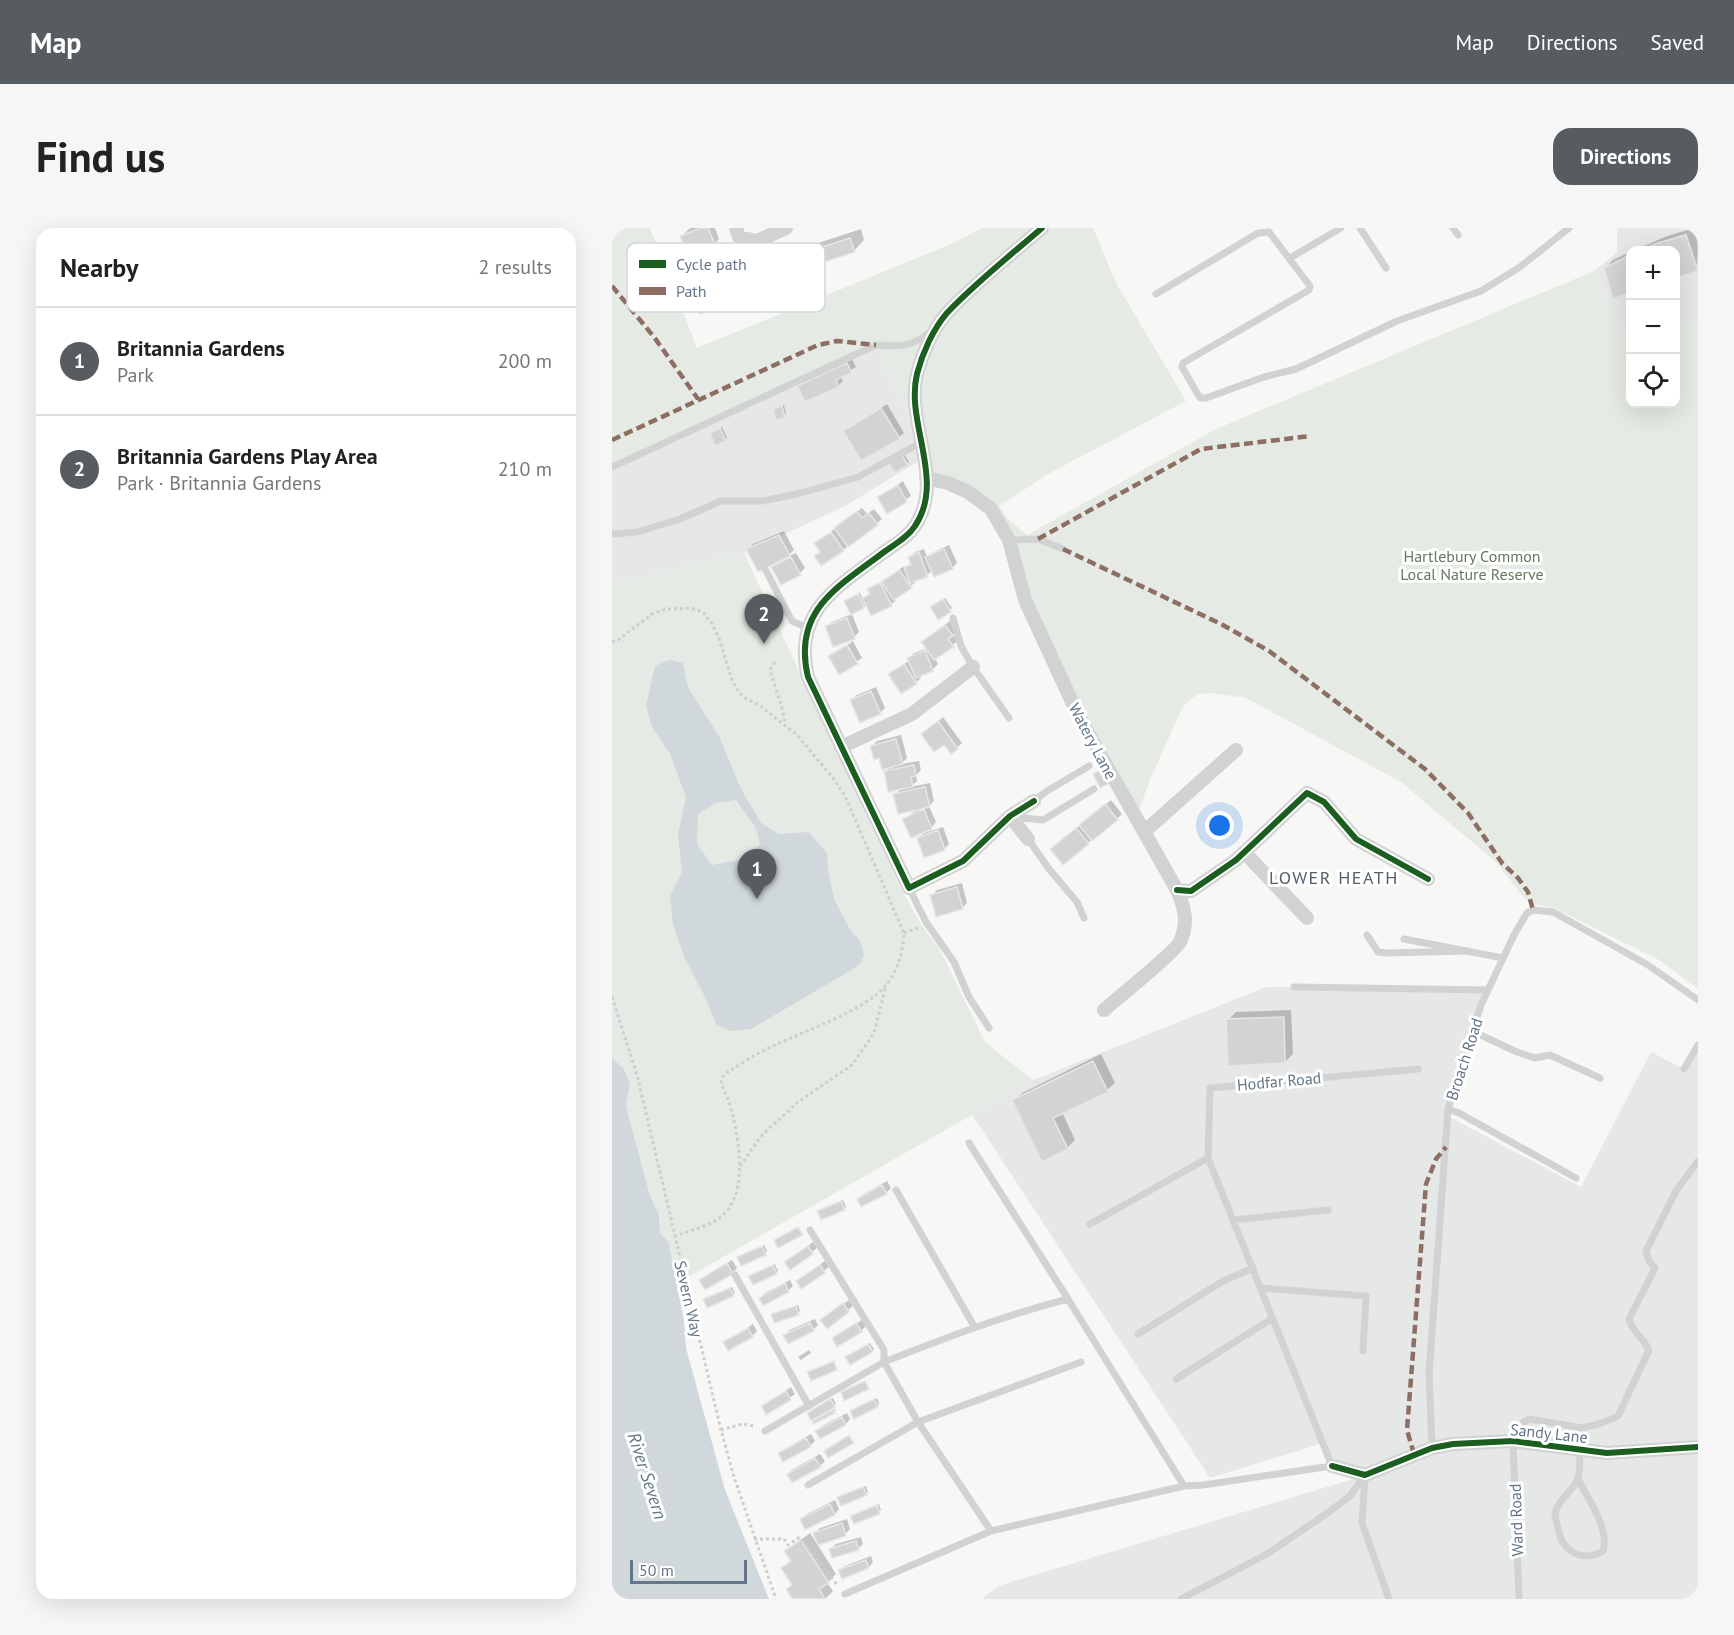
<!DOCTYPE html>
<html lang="en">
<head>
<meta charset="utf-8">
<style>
  body { margin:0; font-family:"PT Sans",sans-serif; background:#f6f6f6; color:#222 }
  .controls { position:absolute; right:18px; top:18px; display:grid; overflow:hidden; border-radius:12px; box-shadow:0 6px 24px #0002 }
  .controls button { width:54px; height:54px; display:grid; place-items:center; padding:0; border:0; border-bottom:2px solid #e0e0e0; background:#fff; color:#222; font:30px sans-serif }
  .scale { position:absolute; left:18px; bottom:15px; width:117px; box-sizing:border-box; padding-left:6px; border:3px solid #647789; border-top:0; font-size:16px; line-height:21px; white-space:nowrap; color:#647789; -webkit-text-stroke:4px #fff; paint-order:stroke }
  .you { position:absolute; left:608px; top:598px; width:21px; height:21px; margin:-15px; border:4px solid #fff; border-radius:50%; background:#1a73e8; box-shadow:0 0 0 9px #1a73e833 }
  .badge { display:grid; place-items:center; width:39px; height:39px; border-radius:50%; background:#575c61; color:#fff; font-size:20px; font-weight:700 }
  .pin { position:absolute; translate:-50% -50px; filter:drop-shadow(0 2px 3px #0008) }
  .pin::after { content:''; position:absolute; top:32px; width:21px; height:18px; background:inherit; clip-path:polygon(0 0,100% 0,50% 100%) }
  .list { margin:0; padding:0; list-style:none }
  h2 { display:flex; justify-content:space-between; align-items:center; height:78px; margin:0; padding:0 24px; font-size:26px }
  h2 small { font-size:20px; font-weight:400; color:#767676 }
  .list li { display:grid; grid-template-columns:39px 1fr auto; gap:18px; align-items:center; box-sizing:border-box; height:108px; padding:0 24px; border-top:2px solid #e0e0e0 }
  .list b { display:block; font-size:22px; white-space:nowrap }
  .list p { margin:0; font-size:20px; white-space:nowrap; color:#767676 }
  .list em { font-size:20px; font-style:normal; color:#767676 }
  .icon { flex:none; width:33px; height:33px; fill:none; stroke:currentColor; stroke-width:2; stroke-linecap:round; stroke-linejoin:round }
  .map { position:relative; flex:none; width:1086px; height:1371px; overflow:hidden; border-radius:18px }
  header { display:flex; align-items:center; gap:36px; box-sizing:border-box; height:84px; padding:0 30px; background:#575c61; color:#fff }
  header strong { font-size:28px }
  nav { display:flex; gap:33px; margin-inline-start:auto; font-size:21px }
  .intro { display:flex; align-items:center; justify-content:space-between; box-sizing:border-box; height:144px; padding:0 36px }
  h1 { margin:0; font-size:42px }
  .button { padding:15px 27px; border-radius:18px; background:#575c61; color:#fff; font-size:21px; font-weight:700 }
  main { display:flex; gap:36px; padding:0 36px }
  aside { flex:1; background:#fff; border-radius:18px; box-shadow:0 6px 24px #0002 }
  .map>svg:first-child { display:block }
  .built { fill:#e6e7e7 }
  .green { fill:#e6eae4 }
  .water { fill:#d0d8dc; fill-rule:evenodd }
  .shadow { fill:#0003 }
  .building { fill:#d2d3d4; stroke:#e6e6e6; stroke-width:1.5 }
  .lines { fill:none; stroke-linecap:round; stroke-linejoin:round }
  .path { stroke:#cccecf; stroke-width:3; stroke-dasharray:3 3; stroke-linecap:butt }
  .lane { stroke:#d1d2d2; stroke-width:7 }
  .street { stroke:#d1d2d2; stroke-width:14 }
  .quiet { stroke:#8d6e63; stroke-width:4.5; stroke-dasharray:9 4.5; stroke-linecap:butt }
  .cycleway-casing { stroke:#fff; stroke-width:10 }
  .cycleway { stroke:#1b5e20; stroke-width:6 }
  .labels { text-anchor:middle; stroke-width:6; stroke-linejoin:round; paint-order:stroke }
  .park-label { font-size:16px; fill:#647a5f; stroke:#fff }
  .street-label { font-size:16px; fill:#647789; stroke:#fff }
  .neighbourhood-label { font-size:18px; letter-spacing:1.5px; fill:#53606d; stroke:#fff }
  .water-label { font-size:18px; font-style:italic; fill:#5f7984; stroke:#fff }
  .key { fill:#fff; stroke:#d0d6dc; stroke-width:1.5 }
  .key-label { font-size:16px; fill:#647789 }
</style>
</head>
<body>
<header>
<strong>Map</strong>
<nav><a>Map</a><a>Directions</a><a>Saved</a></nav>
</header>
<div class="intro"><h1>Find us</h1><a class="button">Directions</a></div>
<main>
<aside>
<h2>Nearby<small>2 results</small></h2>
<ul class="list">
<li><span class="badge">1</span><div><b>Britannia Gardens</b><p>Park</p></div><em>200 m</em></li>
<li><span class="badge">2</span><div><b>Britannia Gardens Play Area</b><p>Park · Britannia Gardens</p></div><em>210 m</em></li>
</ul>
</aside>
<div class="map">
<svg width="1086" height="1371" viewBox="0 0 1086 1371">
  <rect width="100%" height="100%" fill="#f7f7f6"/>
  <!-- built -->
  <path class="built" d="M1005,0H1086V94L1064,97V22H1018V107L1014,108L982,43L1005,25Z
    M264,117L310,214L312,230L233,278L132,325L0,358V239Z
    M654,759H776L876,762L836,888L969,959L1039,824L1072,841L1086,817V1371H370L386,1358L751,1248L720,1238L711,1215L598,1250L359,885L421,852Z"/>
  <!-- green -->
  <path class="green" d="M0,0H38L85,120L344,14L369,0H481L504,55L574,173L436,246L387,278L396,291L415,307L604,201L982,43L1014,108L1018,107V176H1064V97L1086,94V761L1047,732L944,681L921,676L912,670L884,634L789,554L634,470L600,465L585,466L571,478L537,554L524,591L474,503L379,281L314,250L310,214L264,117L0,239Z
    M132,325L288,659L310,698L328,722L373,814L421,852L78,1048L64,1051L57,1015L48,1005L47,987L38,969L14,878L18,856L12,841L2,832L0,826V358Z"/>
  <!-- water -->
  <path class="water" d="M57,432L71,435L76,460L107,508L129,561L149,595L167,606L197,604L215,625L216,643L222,671L237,700L248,713L252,727L248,736L236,744L139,801L119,803L104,796L92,767L73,730L61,697L58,667L70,645L66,607L74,569L58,526L40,499L34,478L43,438ZM124,572L144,600L148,617L132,631L100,637L85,616L86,586L103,575Z
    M0,826L2,832L12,841L18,856L14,878L38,968L47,987L48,1005L57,1015L72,1093L74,1120L113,1262L157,1371H0Z"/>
  <!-- shadow -->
  <path class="shadow" d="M78,0H103L107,11L102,16L70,8Z
    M1082,0L1086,13L1085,42L1064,49V22H1023L1055,8Z
    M249,1L252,12L242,23L212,32L213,36L202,47L82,62L93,52Z
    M1018,24V64L1002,69L993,40L1001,32Z
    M240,131L244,139L229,148L231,153L226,158H187L192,153Z
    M275,176L292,205L287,209L233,203Z
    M172,177L174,186L172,188L162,181Z
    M110,199L115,210L113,212L100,205Z
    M290,223L297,234L295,236L279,231Z
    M291,253L299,268L275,284L267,269Z
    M250,280L255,286L262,281L270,291L231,322L210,336L204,328L209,323L204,315Z
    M172,303L182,322L174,329L184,325L193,340L188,345L161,340L170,331L136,321L141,316Z
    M337,317L345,335L340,340L321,342L315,347L302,352L304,354L283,370L284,372L279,377L255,376L252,379L236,371L248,365L251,371L258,364L257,361L262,357L274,352L292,338L294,340L299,334L298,329L303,324L312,321L315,329L320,325Z
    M333,370L340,380L327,390L322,378Z
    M240,386L247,404L242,409L215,399L220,394Z
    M338,393L345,402L341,406L346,413L323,430L326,436L321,441L307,447L309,450L304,454L283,442L298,432L297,430L302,425L315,420L316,409Z
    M241,413L250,430L228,445L218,429Z
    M264,459L273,480L268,485L240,472L245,467Z
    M331,489L350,515L345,520L311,506Z
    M289,507L295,530L289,536L307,533L309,542L304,547L305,553L298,559L318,555L322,573L317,578L324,594L320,599L299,608L292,591L307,580L283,567L290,560L274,543L279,538L260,518L265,513Z
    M499,572L510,586L505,591L476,615L445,616Z
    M331,599L337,616L332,621L306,611L312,605Z
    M350,655L355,675L350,680L320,667L325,662Z
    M679,782L681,826L673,834L616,792L624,784Z
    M489,826L503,855L495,862L450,884L463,912L455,920L402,873L410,865Z
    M275,953L279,960L274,965L247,971L252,966Z
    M231,972L234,979L232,981L209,982Z
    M201,1014L205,1020L178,1040L174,1034Z
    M152,1017L155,1023L153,1025L127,1029Z
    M120,1032L125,1040L120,1045L89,1052Z
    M213,1033L217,1039L190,1059L186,1053Z
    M163,1036L166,1043L164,1045L140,1047Z
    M178,1052L181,1058L176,1063L152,1076L148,1070L153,1065Z
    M120,1059L123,1065L121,1067L95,1069Z
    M237,1072L241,1078L215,1099V1088Z
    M186,1077L188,1083L186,1085L161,1086Z
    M203,1091L206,1097L201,1102L173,1107L178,1102Z
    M250,1092L254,1098L249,1103L222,1110Z
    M141,1096L145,1103L140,1108L113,1115Z
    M258,1115L262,1121L260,1123L237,1127Z
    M197,1122L199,1125L189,1132L186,1129Z
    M179,1159L183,1166L155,1185L151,1179Z
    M221,1170L224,1176L214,1182L215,1184L223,1181L224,1182L203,1194L197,1185Z
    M265,1170L267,1176L265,1178L242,1189L240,1183L242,1181Z
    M235,1185L238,1191L234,1196L205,1203L210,1198Z
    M199,1206L203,1213L198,1218L168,1225L173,1221Z
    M208,1226L213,1233L208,1238L176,1246L181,1241Z
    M254,1258L256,1264L254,1266L229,1268Z
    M223,1272L227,1281L223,1286L190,1291L195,1286Z
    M267,1276L269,1282L267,1284L240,1288Z
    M235,1291L238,1301L233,1306L203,1305L208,1300Z
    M198,1305L224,1346L215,1355L221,1363L213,1371H182L176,1361L181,1356L171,1340L179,1331L174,1323Z
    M249,1309L251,1316L246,1321H219L224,1316Z
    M259,1328L261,1334L257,1339L228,1343L233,1338Z"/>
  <!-- building -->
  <path class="building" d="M89,0H96L103,17L75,27L68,8Z
    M1074,7L1086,43L1064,50V22H1029L1046,15Z
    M238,10L243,24L200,38L203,48L88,86L80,62Z
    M1018,27V65L1001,71L992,40Z
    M235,135L240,145L224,152L227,159L193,174L185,158Z
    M170,178L173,190L164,192L161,181Z
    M269,180L288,211L249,233L231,203Z
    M108,200L114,213L103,218L98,205Z
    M288,224L296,237L283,245L275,233Z
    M286,257L295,274L275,286L265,269Z
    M245,283L250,290L257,285L266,297L236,319L222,300Z
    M219,304L232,323L209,338L202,328L208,324L202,315Z
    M167,307L178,328L146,344L134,321Z
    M332,321L341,341L322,349L313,329Z
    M307,324L316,349L298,355L292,339L299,337L296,329Z
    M179,329L189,347L169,357L159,339Z
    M287,342L300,360L282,372L269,354Z
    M268,355L280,378L259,388L250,370L258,366L255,361Z
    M246,366L252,380L239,387L232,373Z
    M331,371L339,384L326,392L318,379Z
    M235,390L243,411L221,419L213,398Z
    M333,397L341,408L336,411L342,419L322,432L309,414Z
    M235,417L246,436L227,447L216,428Z
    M313,422L321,443L304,450L295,430Z
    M292,436L305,456L289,466L276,446Z
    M259,463L269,486L248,495L238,472Z
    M326,493L346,521L339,526L332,517L322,524L309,506Z
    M284,511L291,536L270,542L267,530L262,532L258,518Z
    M302,537L304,548L299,549L301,559L276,564L272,543Z
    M491,541L498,555L488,560L481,546Z
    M313,559L318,579L286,586L281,566Z
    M493,576L506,592L480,613L467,597Z
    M312,581L320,601L299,610L290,591Z
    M464,600L477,616L451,637L438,621Z
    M326,602L333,622L312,630L305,610Z
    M345,659L351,681L324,689L318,667Z
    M672,789L673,835L616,838L614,791Z
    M481,833L496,864L441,890L456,921L430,934L400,872Z
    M270,957L275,966L249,979L245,971Z
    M229,973L233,982L209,992L205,983Z
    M186,999L191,1007L166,1020L162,1012Z
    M150,1018L154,1027L129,1038L125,1029Z
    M196,1018L201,1026L178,1042L172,1034Z
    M115,1035L121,1046L93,1062L87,1052Z
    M161,1037L165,1046L141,1057L136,1048Z
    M208,1037L213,1045L189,1061L184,1053Z
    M173,1055L177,1064L151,1078L147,1070Z
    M118,1060L122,1068L95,1080L91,1071Z
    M231,1075L237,1084L215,1101L208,1092Z
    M184,1078L187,1087L162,1095L159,1086Z
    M198,1095L202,1103L176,1116L171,1107Z
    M244,1095L250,1104L225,1119L220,1110Z
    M136,1100L141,1109L116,1123L111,1114Z
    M256,1116L261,1124L238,1137L233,1129Z
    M222,1133L225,1142L199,1153L195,1144Z
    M253,1153L257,1161L232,1173L229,1164Z
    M174,1163L179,1172L154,1187L149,1178Z
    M218,1171L223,1179L199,1193L195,1185Z
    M262,1171L266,1179L242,1191L238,1183Z
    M221,1182L223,1185L202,1196L200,1193Z
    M230,1189L234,1197L208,1211L203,1203Z
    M237,1207L242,1215L216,1230L212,1223Z
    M194,1210L199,1219L171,1234L166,1225Z
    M203,1230L209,1239L180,1255L175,1246Z
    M251,1259L255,1267L229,1278L225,1269Z
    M218,1276L223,1287L193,1302L188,1291Z
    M265,1277L268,1286L242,1296L238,1288Z
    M230,1295L234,1308L206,1317L201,1305Z
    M189,1312L217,1355L207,1361L213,1371H180L174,1361L180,1357L169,1340L179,1333L172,1323Z
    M244,1313L247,1322L220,1330L217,1321Z
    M254,1332L257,1340L230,1351L226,1342Z"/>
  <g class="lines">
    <!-- path -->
    <path class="path" d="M0,414L6,412L40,386L54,381L78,380L91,384L100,396L107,410L120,452L127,464L131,469L147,477L185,507L221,550L233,568L292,705C291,723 286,743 274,757C256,781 193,803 165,816C147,824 129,835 113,846C105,855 112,861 116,871C126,901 138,963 111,987C99,998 79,1002 64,1008
      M163,434L158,442L170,480L173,496
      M292,705L306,700
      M0,769L25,847L109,1202L122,1249L164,1371
      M128,938L150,907L186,874L240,837L262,805L274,758
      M109,1202L130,1196L143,1198
      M142,1311H172L176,1317L188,1309L226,1358"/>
    <!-- lane -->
    <path class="lane" d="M748,0L774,40
      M841,0L846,7
      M678,30L729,0
      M544,66L646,5L657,4L698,58L697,62L571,135L570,139L588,170H594L652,149L684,141L785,93L869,63L908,39L957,0
      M0,239L264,117C285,119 301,119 318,104
      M0,306L25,304L68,291L109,273H150L185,266L246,249L310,214
      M397,312L426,311L451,321
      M149,333L180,393L196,400
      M341,390L349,418L361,439L397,490
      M422,573L435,563L477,538
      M400,589L431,592L482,561
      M416,611L437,641L465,674L472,690
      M297,660L314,694L342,734L357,769L377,800
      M755,707L766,724L774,725L856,723
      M792,711L891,730
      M682,759L876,762
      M860,803L905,824L923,830L938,827L988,850
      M1072,841L1086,817
      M836,881L847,885L964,950
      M357,915L456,1071
      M596,930L598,860L806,841
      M284,962L362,1098
      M621,992L716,982
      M198,1002L272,1122V1134C333,1110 393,1087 456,1071L572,1258
      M123,1047L197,1178
      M649,1060L754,1068L751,1123
      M526,1106L611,1053L641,1040
      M564,1151L661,1090
      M153,1203L272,1134L306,1194L379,1303L572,1258L591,1257L720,1238L596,930L478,996
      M820,1220L817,1146L836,881L869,777L902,707L915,685L921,682L941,684L1036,737L1086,772
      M753,1247L750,1295L777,1371
      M966,1251C976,1271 998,1300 991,1323C970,1335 950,1324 946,1300C945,1296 943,1290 943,1286C945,1272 962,1263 966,1250C969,1242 967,1230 968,1221
      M196,1257L306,1194L469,1134
      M233,1366L379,1303
      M569,1371L655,1326L717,1284L738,1268L753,1247
      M907,1371L901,1213L908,1197L917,1191L970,1200L987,1196L1006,1188L1037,1122C1030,1108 1021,1105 1017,1091L1043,1040L1037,1033L1034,1023L1064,963L1086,933"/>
    <!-- street -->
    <path class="street" d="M124,0L127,9L145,13L174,0
      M314,250L336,255L356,264L379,281L397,312L413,372L467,489L565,662C573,680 576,694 569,712C566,722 504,771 492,782
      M229,519L300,486L361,439
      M422,573L398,588L351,633L297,660L196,449C180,382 226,359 272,324C283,316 296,309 303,298C334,252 293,195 305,146C310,126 321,101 335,85C362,56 400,26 430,0
      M398,588L416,611
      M532,604L624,522
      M632,624L695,690
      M565,662L579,663L624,632L695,565L712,574L744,611L816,651
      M720,1238L753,1247L820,1220L841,1216L901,1213L995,1225L1086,1219"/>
    <!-- quiet -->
    <path class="quiet" d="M0,58L42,109L86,171
      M0,212L206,117L225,113L264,117
      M426,311L589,221L699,208
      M451,321L609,396L657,423L813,541L856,585L890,635L906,650L916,664L921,682
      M802,1226L795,1202L814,956L824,931L834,919"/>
    <defs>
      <path id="cycleway" d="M422,573L398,588L351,633L297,660L196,449C180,382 226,359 272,324C283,316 296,309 303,298C334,252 293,195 305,146C310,126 321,101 335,85C362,56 400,26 430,0
        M565,662L579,663L624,632L695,565L712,574L744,611L816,651
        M720,1238L753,1247L820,1220L841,1216L901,1213L995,1225L1086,1219"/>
    </defs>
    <!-- cycleway casing -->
    <use href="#cycleway" class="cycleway-casing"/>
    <!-- cycleway -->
    <use href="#cycleway" class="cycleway"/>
  </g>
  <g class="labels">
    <!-- park labels -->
    <g class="park-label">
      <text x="860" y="334">Hartlebury Common<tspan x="860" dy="18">Local Nature Reserve</tspan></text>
    </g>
    <!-- street labels -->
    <g class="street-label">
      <text transform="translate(481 513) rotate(62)" y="6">Watery Lane</text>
      <text transform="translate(852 831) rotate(-72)" y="6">Broach Road</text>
      <text transform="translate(667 853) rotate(-5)" y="6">Hodfar Road</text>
      <text transform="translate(77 1071) rotate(77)" y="6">Severn Way</text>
      <text transform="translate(937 1205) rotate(6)" y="6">Sandy Lane</text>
      <text transform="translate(904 1292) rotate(-92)" y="6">Ward Road</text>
    </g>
    <!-- neighbourhood labels -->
    <g class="neighbourhood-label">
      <text x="722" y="656">LOWER HEATH</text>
    </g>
    <!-- water labels -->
    <g class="water-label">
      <text transform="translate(35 1248) rotate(72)" y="6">River Severn</text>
    </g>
  </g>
  <!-- legend -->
  <rect x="15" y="15" width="198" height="69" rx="9" class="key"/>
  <rect x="27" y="32" width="27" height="8" fill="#1b5e20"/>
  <rect x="27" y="59" width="27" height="8" fill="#8d6e63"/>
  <g class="key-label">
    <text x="64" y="42">Cycle path</text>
    <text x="64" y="69">Path</text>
  </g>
</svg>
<div class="controls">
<button>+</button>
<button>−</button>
<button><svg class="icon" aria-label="locate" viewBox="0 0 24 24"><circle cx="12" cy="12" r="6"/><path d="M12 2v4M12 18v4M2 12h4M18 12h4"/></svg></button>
</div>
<div class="scale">50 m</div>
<div class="you"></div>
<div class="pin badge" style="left:145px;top:671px">1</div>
<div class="pin badge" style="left:152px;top:416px">2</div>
</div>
</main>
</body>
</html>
